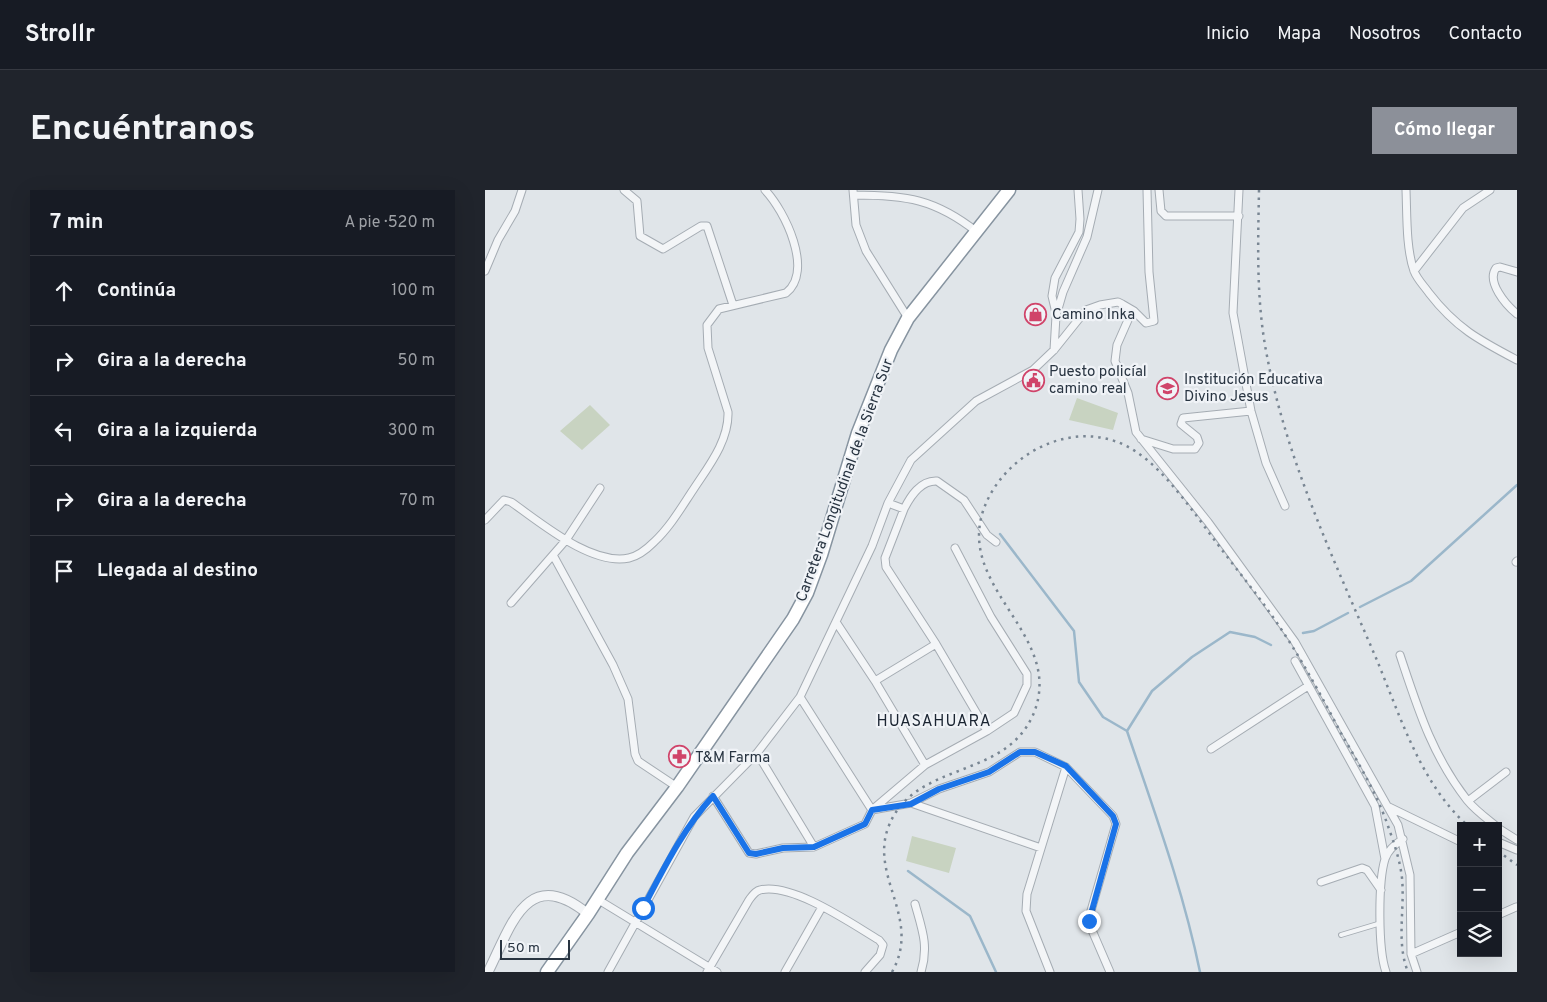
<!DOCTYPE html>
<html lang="es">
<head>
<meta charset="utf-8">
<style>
  body { margin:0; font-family:Overpass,sans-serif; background:#20242c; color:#f1f3f6 }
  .controls { position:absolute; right:15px; bottom:15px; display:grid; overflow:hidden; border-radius:0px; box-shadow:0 5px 20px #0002 }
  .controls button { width:45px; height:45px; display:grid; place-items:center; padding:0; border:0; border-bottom:1px solid #363941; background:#171b24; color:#f1f3f6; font:25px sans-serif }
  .scale { position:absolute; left:15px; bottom:12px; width:70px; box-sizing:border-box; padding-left:5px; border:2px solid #283441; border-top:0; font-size:14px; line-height:18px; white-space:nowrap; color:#283441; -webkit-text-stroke:4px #f0f3f7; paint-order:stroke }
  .stop { position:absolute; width:15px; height:15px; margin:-11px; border:4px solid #1a73e8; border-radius:50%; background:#fff }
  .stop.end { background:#1a73e8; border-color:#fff; box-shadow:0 1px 5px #0008 }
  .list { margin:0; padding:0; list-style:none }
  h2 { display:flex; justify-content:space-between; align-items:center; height:65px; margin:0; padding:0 20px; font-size:21px }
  h2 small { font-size:16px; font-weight:400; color:#9ea1a6 }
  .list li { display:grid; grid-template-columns:32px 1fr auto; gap:15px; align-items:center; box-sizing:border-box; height:70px; padding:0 20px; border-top:1px solid #363941 }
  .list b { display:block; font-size:19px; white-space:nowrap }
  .list em { font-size:16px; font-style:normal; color:#9ea1a6 }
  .icon { flex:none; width:28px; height:28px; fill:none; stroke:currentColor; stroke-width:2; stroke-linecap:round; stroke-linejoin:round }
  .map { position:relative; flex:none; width:1032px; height:782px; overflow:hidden; border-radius:0px }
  header { display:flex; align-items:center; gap:30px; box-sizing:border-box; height:70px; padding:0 25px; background:#171b24; border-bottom:1px solid #363941 }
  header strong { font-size:24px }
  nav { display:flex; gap:28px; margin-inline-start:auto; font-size:18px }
  .intro { display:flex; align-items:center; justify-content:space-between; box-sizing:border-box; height:120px; padding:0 30px }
  h1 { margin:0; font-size:35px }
  .button { padding:12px 22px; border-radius:0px; background:#8c9099; color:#fff; font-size:18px; font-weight:700 }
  main { display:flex; gap:30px; padding:0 30px }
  aside { flex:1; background:#171b24; border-radius:0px; box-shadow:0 5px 20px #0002 }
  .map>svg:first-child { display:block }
  .green { fill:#c8d3c1 }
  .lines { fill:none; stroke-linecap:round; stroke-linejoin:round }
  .stream { stroke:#9bb7ca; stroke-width:2.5 }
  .service-casing { stroke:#a5acb3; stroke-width:6 }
  .minor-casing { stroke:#a5acb3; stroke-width:9 }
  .tertiary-casing { stroke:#a5acb3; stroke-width:11 }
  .trunk-casing { stroke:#8794a0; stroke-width:15 }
  .service { stroke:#f3f5f7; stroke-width:4 }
  .minor { stroke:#f3f5f7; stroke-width:7 }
  .tertiary { stroke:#f3f5f7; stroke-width:9 }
  .trunk { stroke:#fff; stroke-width:12 }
  .rail { stroke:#798693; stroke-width:2.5; stroke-dasharray:2.5 5; stroke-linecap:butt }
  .route { stroke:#1a73e8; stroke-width:6 }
  .labels { text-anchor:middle; stroke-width:4.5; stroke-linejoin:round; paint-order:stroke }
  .poi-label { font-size:15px; fill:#283441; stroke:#f0f3f7; text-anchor:start }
  .street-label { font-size:15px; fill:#283441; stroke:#f0f3f7 }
  .neighbourhood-label { font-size:16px; letter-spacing:1px; fill:#1b2532; stroke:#f0f3f7 }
</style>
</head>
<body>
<header>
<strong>Strollr</strong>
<nav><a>Inicio</a><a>Mapa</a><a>Nosotros</a><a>Contacto</a></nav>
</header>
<div class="intro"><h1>Encuéntranos</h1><a class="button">Cómo llegar</a></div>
<main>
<aside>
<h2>7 min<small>A pie · 520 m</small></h2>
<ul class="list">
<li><svg class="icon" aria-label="ahead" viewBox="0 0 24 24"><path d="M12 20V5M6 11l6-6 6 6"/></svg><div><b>Continúa</b></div><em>100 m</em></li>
<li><svg class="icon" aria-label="right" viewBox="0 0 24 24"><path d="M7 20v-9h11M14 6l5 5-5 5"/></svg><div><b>Gira a la derecha</b></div><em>50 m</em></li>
<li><svg class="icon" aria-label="left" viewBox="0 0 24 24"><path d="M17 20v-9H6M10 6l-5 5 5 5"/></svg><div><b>Gira a la izquierda</b></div><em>300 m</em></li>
<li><svg class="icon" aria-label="right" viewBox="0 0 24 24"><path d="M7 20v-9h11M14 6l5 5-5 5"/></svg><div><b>Gira a la derecha</b></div><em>70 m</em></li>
<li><svg class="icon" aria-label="arrive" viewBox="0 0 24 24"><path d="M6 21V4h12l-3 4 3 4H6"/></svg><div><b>Llegada al destino</b></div></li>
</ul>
</aside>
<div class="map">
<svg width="1032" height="782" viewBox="0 0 1032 782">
  <rect width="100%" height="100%" fill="#e0e5e9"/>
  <!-- green -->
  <path class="green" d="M592,208L633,223L628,240L584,230Z
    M105,215L125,235L97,260L75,241Z
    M427,646L471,658L464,683L421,671Z"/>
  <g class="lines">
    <!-- stream -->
    <path class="stream" d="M515,344L589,441L594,492L618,527L642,541C669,621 698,699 715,782
      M875,417L926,391L1032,295
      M818,443L829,441L863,423
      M642,541L667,501L707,467L745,442L770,447L786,455
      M423,681L485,726L511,782"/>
    <defs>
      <path id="service" d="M856,745L896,733"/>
      <path id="minor" d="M139,0L152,11L155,46L178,59L216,36H222L248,115
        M368,0L371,35L381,61L423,128
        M674,0L676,21L681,26H754
        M754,0L748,123L766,221L781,273L800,316
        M921,0C922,24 921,59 929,81C932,89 939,96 944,103C971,138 994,150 1032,170
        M369,5C421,5 450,9 492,42
        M0,81L13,50L30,21L37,0
        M929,81L978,18L1005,0
        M1032,82L1015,77L1011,78C1001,92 1021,115 1032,124
        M637,114L649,121L661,133L669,131L664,82L662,0
        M571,123L567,106L570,88L594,42L595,29L593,0
        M569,160L571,126L578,102L602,47L613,0
        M656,249L688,259H710L714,253L712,247L696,234L698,228L766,221
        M403,313L419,319L400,368L401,377L451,454L502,541
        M419,319C425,307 435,290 452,291L479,310L502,345L511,352
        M0,330L19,310L26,312C55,332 106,376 144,368C153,366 163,358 169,352C185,337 196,318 208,300C223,277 244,251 243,222L223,158L222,135L234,119L301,103C329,81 300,21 280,0
        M68,365L128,475L143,509L150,564L153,571L192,597
        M1031,372L1032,371
        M26,413L81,350L115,298
        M351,432L390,491L440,575
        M915,465C933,519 947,565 982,610C990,620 1001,628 1011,636
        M810,471L890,616L900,669
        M390,491L451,454
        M315,507L387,620
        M726,559L823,496
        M272,563L329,657
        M228,606L264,663L271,664L298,658L329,657L380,634L387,620L440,575L502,541L529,523L542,495V484L506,427L470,358
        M983,611L1021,582
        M426,613L454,599L504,582L535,562H550L581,577L628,626L631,634L603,731L625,782
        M904,617L976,652
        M387,620L426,613L556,658
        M1013,638L1032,650
        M1013,652L1032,660
        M836,692L877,678L882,680L896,700
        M112,709L232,782
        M430,714C437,739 444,756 436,782
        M1013,725L1031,717
        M926,764L976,742
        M123,782L209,627L272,563L315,507L387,356L403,313L426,270L491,211L548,180L569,160L601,120L615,115L633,112L637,114L643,130L632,155L630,171L643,203L651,242L723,332L810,452L913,635L925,685L926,764L932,782
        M222,782L264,710C267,706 270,701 275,700C307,692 367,734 394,750L398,755L395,765L380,782
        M300,782L337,717
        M565,782L541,721L542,704L581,577
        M901,782C893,760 893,692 900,669C903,660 910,654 918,649"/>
      <path id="tertiary" d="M3,782C26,736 42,674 103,724"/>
      <path id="trunk" d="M62,782L103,724L142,663L192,597L308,429L322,403L336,365L373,243L406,160L423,128L524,0"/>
    </defs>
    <!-- service casing -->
    <use href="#service" class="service-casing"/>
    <!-- minor casing -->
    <use href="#minor" class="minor-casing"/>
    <!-- tertiary casing -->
    <use href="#tertiary" class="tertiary-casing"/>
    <!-- trunk casing -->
    <use href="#trunk" class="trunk-casing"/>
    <!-- service -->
    <use href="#service" class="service"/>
    <!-- minor -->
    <use href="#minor" class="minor"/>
    <!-- tertiary -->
    <use href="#tertiary" class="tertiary"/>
    <!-- trunk -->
    <use href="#trunk" class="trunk"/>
    <!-- rail -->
    <path class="rail" d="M774,0C773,55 771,111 782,166C802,271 849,370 891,468C915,525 935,593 983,636
      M1013,661L1032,675
      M407,782C437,729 385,688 403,638C428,570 519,591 548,525C584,441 457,394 505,305C533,254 600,228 650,261C681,281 709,323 731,352C754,383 779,412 800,445C821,477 839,511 857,545C874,574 892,604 903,636C909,653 915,670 917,688C920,720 911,752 923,782"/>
  </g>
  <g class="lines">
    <!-- route -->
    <path class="route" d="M158,718C179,678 198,639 228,606L264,663L271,664L298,658L329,657L380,634L387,620L426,614L454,599L504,582L535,562H550L581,576L628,626L631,634L604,731"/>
  </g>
  <!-- icons -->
  <defs>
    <symbol id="shop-ring" viewBox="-11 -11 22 22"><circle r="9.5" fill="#f0f3f7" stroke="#d0446a" stroke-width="1.5"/><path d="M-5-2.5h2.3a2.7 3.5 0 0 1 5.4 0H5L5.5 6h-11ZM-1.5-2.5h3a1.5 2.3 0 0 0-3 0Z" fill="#d0446a"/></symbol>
    <symbol id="civic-ring" viewBox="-11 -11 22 22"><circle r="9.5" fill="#f0f3f7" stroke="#d0446a" stroke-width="1.5"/><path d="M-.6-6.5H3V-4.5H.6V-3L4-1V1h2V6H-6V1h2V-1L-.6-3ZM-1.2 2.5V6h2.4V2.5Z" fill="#d0446a"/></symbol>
    <symbol id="school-ring" viewBox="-11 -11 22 22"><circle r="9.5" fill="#f0f3f7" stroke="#d0446a" stroke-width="1.5"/><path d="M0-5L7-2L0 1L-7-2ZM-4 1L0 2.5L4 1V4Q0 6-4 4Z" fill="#d0446a"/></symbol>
    <symbol id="pharmacy-ring" viewBox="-11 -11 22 22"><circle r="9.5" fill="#f0f3f7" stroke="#d0446a" stroke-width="1.5"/><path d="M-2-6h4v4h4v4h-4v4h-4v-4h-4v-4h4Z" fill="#d0446a"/></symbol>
  </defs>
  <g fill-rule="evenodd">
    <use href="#shop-ring" x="538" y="112" width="25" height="25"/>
    <use href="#civic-ring" x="536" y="178" width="25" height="25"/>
    <use href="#school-ring" x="670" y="186" width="25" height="25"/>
    <use href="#pharmacy-ring" x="182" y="554" width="25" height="25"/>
  </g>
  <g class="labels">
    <!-- poi labels -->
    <g class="poi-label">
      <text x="567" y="129">Camino Inka</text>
      <text x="564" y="186">Puesto policíal<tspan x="564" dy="17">camino real</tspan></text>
      <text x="699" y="194">Institución Educativa<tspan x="699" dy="17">Divino Jesus</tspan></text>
      <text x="210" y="572">T&amp;M Farma</text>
    </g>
    <!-- street labels -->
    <g class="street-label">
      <text transform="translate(359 290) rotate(-70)" y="5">Carretera Longitudinal de la Sierra Sur</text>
    </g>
    <!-- neighbourhood labels -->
    <g class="neighbourhood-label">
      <text x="449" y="536">HUASAHUARA</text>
    </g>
  </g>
</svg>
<div class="controls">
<button>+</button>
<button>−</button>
<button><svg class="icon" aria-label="layers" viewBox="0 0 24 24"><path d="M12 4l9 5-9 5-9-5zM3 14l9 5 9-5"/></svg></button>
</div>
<div class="scale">50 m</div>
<div class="stop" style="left:158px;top:718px"></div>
<div class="stop end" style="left:604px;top:731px"></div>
</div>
</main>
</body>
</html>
